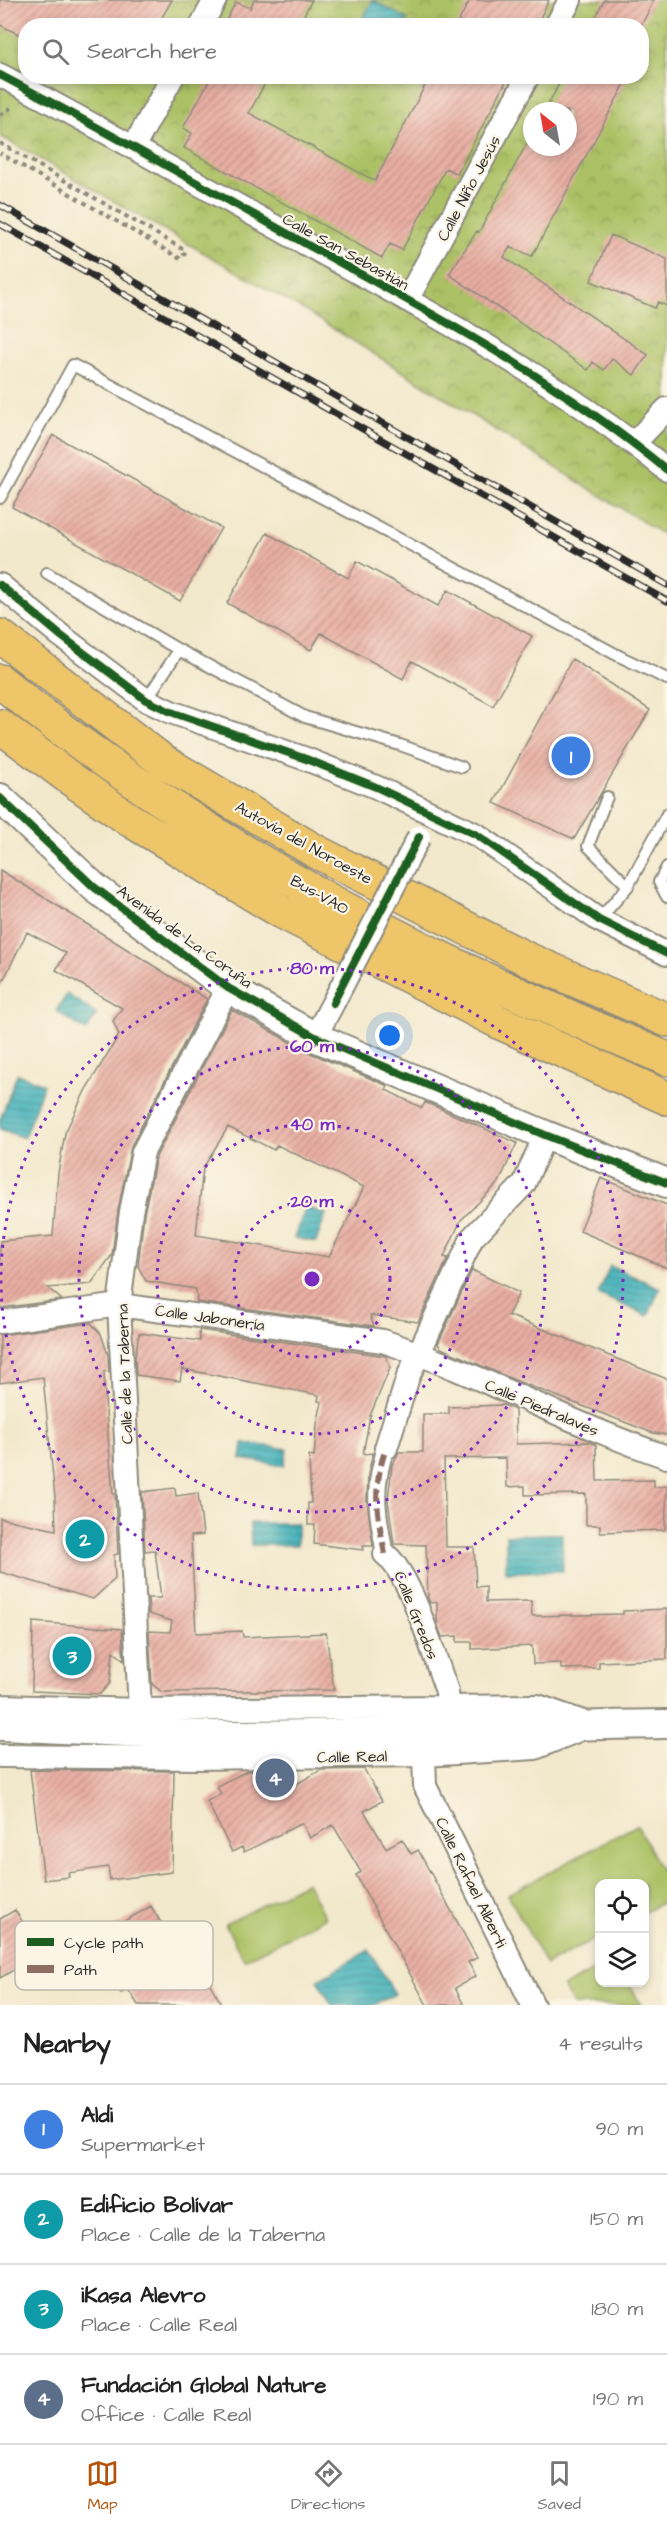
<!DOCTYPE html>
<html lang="en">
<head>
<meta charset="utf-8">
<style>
  body { margin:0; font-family:"Architects Daughter",sans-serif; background:#f6f6f6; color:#222 }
  .controls { position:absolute; right:18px; bottom:18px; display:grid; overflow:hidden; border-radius:12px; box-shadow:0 3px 9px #0003 }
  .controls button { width:54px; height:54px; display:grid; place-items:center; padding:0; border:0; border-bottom:2px solid #e0e0e0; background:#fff; color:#222; font:30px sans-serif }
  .compass { position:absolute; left:523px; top:102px; width:54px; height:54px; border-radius:50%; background:#fff; box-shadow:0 3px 9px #0003; rotate:329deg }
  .you { position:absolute; left:390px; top:1036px; width:21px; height:21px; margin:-15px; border:4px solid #fff; border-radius:50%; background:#1a73e8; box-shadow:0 0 0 9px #1a73e833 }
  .badge { display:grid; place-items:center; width:39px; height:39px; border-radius:50%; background:#b45309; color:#fff; font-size:20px; font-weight:700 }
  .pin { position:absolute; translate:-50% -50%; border:3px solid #fff; box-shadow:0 2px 6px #0006 }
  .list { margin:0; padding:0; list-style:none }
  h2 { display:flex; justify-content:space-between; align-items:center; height:78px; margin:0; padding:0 24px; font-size:26px }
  h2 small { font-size:20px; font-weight:400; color:#767676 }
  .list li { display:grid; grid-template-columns:39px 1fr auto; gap:18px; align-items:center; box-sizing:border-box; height:90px; padding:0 24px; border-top:2px solid #e0e0e0 }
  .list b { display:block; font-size:22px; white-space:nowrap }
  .list p { margin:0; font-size:20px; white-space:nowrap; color:#767676 }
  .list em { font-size:20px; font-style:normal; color:#767676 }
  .icon { flex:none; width:33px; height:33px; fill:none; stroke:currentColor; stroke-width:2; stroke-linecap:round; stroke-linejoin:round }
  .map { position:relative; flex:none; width:667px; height:2005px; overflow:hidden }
  .search { position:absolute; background:#fff; box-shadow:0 3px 9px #0003; left:18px; right:18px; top:18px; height:66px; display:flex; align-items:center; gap:15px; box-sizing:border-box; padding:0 21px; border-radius:24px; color:#767676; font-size:22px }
  .sheet { height:438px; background:#fff }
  nav { display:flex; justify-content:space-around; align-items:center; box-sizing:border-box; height:84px; border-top:2px solid #e0e0e0; background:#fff; font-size:16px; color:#767676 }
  nav a { display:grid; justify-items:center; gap:3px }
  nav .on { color:#b45309 }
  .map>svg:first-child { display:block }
  .grass { fill:#acc165; stroke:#6c7648; stroke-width:1.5 }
  .park { fill:url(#park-crowns); stroke:#6c7648; stroke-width:1.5; fill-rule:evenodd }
  .water { fill:url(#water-rules); stroke:#366e72; stroke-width:1.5 }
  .building { fill:url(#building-hatch); fill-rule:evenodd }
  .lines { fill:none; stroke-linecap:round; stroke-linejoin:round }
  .service-casing { stroke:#8e8a7c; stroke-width:14 }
  .pedestrian-casing { stroke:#8e8a7c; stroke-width:20 }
  .minor-casing { stroke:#8e8a7c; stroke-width:26 }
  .tertiary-casing { stroke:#8e8a7c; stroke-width:32 }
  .motorway-casing { stroke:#8e8a7c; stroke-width:36 }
  .path { stroke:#8e8a7c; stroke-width:4; stroke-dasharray:4.5 4.5; stroke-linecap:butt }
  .service { stroke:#fff; stroke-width:10 }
  .pedestrian { stroke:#fff; stroke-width:16 }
  .minor { stroke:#fff; stroke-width:22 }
  .tertiary { stroke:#fff; stroke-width:28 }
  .motorway { stroke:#eec569; stroke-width:33 }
  .rail-casing { stroke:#2b2b2b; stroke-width:7 }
  .rail { stroke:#fcf5e5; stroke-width:4.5; stroke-dasharray:14; stroke-linecap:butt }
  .minor-bridge-casing { stroke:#8e8a7c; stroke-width:26; stroke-linecap:butt }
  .minor-bridge { stroke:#fff; stroke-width:22 }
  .quiet { stroke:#8d6e63; stroke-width:6; stroke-dasharray:12 6; stroke-linecap:butt }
  .cycleway-casing { stroke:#fcf5e5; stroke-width:11 }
  .cycleway { stroke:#1b5e20; stroke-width:8 }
  .ring { fill:none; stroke:#7b2cbf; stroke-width:3; stroke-dasharray:3 6 }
  .labels { text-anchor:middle; stroke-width:4.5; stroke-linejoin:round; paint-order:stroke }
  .street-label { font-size:16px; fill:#2b2b2b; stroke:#fcf5e5 }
  .key { fill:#fcf5e5; stroke:#bdb8ad; stroke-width:1.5 }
  .key-label { font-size:16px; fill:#2b2b2b }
  .centre { fill:#7b2cbf; stroke:#fcf5e5; stroke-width:3 }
  .ring-label { font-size:18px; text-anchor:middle; font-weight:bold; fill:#7b2cbf; stroke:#fcf5e5; stroke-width:4.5; stroke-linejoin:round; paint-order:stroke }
</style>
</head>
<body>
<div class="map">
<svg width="667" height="2005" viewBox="0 0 667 2005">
  <defs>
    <pattern id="park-crowns" width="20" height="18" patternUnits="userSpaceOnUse" patternTransform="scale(1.5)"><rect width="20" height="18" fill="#acc165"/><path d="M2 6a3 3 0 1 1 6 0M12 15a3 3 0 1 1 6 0" fill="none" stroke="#8c9d53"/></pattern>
    <pattern id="water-rules" width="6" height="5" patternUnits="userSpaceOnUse" patternTransform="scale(1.5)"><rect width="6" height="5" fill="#41b1ba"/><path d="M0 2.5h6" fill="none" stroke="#379097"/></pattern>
    <pattern id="building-hatch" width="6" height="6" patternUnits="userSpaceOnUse" patternTransform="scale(1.5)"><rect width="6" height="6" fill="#eaafa4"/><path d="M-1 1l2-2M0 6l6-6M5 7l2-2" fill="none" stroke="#be8f86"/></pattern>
  </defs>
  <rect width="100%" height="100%" fill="#fcf5e5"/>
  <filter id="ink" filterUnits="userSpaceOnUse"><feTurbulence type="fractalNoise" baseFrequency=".0167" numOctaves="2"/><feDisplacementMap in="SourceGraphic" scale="12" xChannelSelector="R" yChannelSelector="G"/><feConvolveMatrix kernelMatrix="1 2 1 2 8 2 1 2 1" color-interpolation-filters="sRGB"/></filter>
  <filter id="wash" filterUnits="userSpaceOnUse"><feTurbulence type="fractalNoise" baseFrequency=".008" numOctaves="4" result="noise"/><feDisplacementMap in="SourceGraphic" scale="24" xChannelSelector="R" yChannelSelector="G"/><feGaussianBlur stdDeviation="1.35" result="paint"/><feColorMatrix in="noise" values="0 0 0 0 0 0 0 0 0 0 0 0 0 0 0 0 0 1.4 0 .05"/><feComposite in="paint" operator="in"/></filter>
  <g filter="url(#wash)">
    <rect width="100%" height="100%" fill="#f2e8cc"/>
    <!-- grass -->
    <path class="grass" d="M637,1825L667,1882V1900L645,1912L644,1884H600L599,1936L546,1965L508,1894Z
      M307,1882L325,1918L244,1960L225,1924Z
      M599,1968L600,1982L629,1983L641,2005H573L563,1987Z"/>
    <!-- park -->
    <path class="park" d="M0,0H667V537L307,312L0,136ZM26,26H642V76H26ZM532,111H568V147H532Z"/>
    <!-- water -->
    <path class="water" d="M373,0L407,19L404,25H359Z
      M67,994L97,1014L86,1031L56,1011Z
      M17,1074L44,1084L24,1138L0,1129V1120Z
      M306,1207L326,1214L316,1242L294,1238Z
      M610,1266L660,1288L648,1316L598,1294Z
      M243,1443L287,1449L284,1466L241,1459Z
      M250,1523H297V1545H251Z
      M562,1534L563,1571L506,1572V1535Z
      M369,1950L395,1994L374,2005H332L317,1980Z"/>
    <g id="blocks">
      <!-- building -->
      <path class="building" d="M0,0H172L157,26H26V38L0,25Z
        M254,0H312L298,26H223L236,2L250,8Z
        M470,0H549L536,26H456Z
        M604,0H654L641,26H591Z
        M212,76H269L249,113L375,181L430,76H509L457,174L446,168L402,250L390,244L382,258L184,148L192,133L183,128Z
        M563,76H629L532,256L510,247L504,257L648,355L634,375L612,359L604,370L593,362L588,370L449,274L477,231L479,232L532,134V147H568V111H545Z
        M611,235L667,259V306L658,302L655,308L591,281Z
        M53,435L221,528L180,601L12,507Z
        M267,533L348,578L357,561L438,606L448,590L532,636L493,706L412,661L403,679L321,633L311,650L227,603Z
        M572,659L650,710L574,839L494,803Z
        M0,870L207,999L131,1146L118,1210L112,1255L91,1284L48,1288L62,1300L0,1308V1241L53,1236L58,1173L65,1133L85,1091L119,1035L113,1021L122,1008L56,970L66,953L27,932L0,987Z
        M232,1010L308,1052L388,1086L386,1090L422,1108L425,1102L517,1143L499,1182L461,1220L444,1257L448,1258L418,1322L370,1315L374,1326L197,1302L196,1289L146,1281L138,1266L144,1214L156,1157ZM228,1127L274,1150L277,1145L364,1187L329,1257L196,1235L203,1168Z
        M601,1178L667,1205V1268L580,1231Z
        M472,1270L519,1293L508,1315L667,1379V1435L653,1433L517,1381L441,1348L438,1344Z
        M91,1323L101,1334L108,1355L109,1372L104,1371L105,1400L113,1494H115L118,1554L114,1555L115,1579L93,1599L0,1572V1518L56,1530L55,1498L43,1377L0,1383V1335Z
        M199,1330L386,1356L390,1368L370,1416L363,1454L373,1453L368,1474L367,1500L373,1546H363V1550L314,1544L315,1525H308V1503H311L309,1456L314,1457L317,1424L322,1402L318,1401L319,1395L182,1369L180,1381L136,1375L135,1358L139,1333L200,1341Z
        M504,1405L515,1410L516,1444L590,1442L596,1445L597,1481L654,1480V1487L667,1486L665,1530L600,1532V1525H586V1494L525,1495V1486L507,1487L506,1458L444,1459L446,1547H474L476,1587L486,1586V1602L531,1601L532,1616L623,1614V1611L667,1609V1659L599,1662V1668L561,1669V1663L533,1664L532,1646L472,1649V1642H457V1636L442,1637L437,1623V1602L430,1603L428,1598L426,1545L394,1544L388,1500L392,1465L399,1452H423V1414H449V1407Z
        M175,1488L176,1496L198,1493L203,1535L191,1536L196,1633L242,1631L243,1637L326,1633L334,1690L162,1692L152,1684L149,1631L170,1632L172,1621L149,1614L148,1598H161L155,1550L145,1551L142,1492Z
        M33,1622L122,1629L124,1660L113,1651L110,1683L100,1694L32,1691Z
        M364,1769L382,1801L364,1811L386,1848L402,1839L411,1854L418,1850L477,1958L468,1962L476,1976L455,1988L464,2005H427L356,1875L361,1872L333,1825L310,1838L302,1823L244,1852L242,1847L232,1852L207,1801L221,1794L217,1786L247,1771H261L264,1775L276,1770L286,1790L321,1770Z
        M30,1770L174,1771L172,1872L110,1880L108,1867L68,1873L69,1877L44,1880Z
        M151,1906L191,1974L197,1970L203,1979L206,1977L222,2005H138L128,1989L121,1993L98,1953L107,1948L100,1935Z
        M15,1910L38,1947L27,1954L31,1960L0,1978V1919Z"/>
    </g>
  </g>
  <g filter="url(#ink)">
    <use href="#blocks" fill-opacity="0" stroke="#8e8a7c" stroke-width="1.5"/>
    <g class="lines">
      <defs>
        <path id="service" d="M0,498L73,365L619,656L667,679
          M47,573L179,650L305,717L400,745L462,767
          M146,700L179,650
          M607,797L588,846L628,886
          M667,867L659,882L667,897
          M599,920L628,886L667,814"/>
        <path id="pedestrian" d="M385,1554C377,1513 372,1488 386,1448"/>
        <path id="minor" d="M201,26L215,0
          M556,26L570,0
          M0,75C103,129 204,187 306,244C430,312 557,380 667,470
          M133,148L173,76
          M407,300L528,76
          M634,443L667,409
          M0,585L60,635L146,700L171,712L306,759L376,787L477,835L599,920L667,954
          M315,1037L333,1003
          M0,1322L119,1305L383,1341C480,1374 570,1424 667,1457
          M386,1448L408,1377L472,1238L524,1184L545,1135
          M385,1554C413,1578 433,1655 447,1691L448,1708
          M0,1706L140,1710L538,1706L583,1722
          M140,1710L119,1305L131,1212L143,1152L228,988
          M424,1755L425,1786L533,2005
          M0,1756L196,1758L424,1755L535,1748L581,1729"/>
        <path id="tertiary" d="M0,798L94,887L228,988L315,1037L545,1135L667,1183
          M0,1726C75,1729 151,1735 227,1735C374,1735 520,1725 667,1724"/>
        <path id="motorway" d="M0,636L164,762L315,851L527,959L667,1020
          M0,681C136,793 289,884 447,961C519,996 593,1027 667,1059
          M0,726L71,779L127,818L282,912L501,1023L667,1098"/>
      </defs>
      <!-- service casing -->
      <use href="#service" class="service-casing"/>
      <!-- pedestrian casing -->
      <use href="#pedestrian" class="pedestrian-casing"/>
      <!-- minor casing -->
      <use href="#minor" class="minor-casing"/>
      <!-- tertiary casing -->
      <use href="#tertiary" class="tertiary-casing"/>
      <!-- motorway casing -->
      <use href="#motorway" class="motorway-casing"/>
      <!-- path -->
      <path class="path" d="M0,115L11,108
        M0,143L186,251L181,259L0,153"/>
      <!-- service -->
      <use href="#service" class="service"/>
      <!-- pedestrian -->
      <use href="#pedestrian" class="pedestrian"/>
      <!-- minor -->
      <use href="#minor" class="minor"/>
      <!-- tertiary -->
      <use href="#tertiary" class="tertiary"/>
      <!-- motorway -->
      <use href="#motorway" class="motorway"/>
      <defs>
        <path id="rail" d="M0,205L667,585
          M0,224L667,601"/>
      </defs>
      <!-- rail casing -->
      <use href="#rail" class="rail-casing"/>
      <!-- rail -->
      <use href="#rail" class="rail"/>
      <defs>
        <path id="minor-bridge" d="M333,1003L419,837"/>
      </defs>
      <!-- minor-bridge casing -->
      <use href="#minor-bridge" class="minor-bridge-casing"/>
      <!-- minor-bridge -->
      <use href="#minor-bridge" class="minor-bridge"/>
      <!-- quiet -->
      <path class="quiet" d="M385,1554C377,1513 372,1488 386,1448"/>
      <defs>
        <path id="cycleway" d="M0,75C103,129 204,187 306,244C430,312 557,380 667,470
          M0,585L60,635L146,700L171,712L306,759L376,787L477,835L599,920L667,954
          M0,798L94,887L228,988L315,1037L545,1135L667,1183
          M333,1003L419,837"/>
      </defs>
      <!-- cycleway casing -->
      <use href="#cycleway" class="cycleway-casing"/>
      <!-- cycleway -->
      <use href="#cycleway" class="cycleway"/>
    </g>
  </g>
  <!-- distance rings -->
  <g class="ring">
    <circle cx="312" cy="1279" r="78"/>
    <circle cx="312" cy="1279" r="155"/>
    <circle cx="312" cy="1279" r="233"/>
    <circle cx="312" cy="1279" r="311"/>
  </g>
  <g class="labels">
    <!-- street labels -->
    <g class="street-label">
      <text transform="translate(468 188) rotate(-62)" y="6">Calle Niño Jesús</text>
      <text transform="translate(346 251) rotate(29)" y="6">Calle San Sebastián</text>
      <text transform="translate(304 842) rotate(29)" y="6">Autovía del Noroeste</text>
      <text transform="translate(320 894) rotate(29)" y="6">Bus-VAO</text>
      <text transform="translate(185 936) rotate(36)" y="6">Avenida de La Coruña</text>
      <text transform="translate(210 1317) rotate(8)" y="6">Calle Jabonería</text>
      <text transform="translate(124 1374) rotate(-92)" y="6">Calle de la Taberna</text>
      <text transform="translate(542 1407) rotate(23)" y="6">Calle Piedralaves</text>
      <text transform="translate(417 1615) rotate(68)" y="6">Calle Gredos</text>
      <text transform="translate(352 1756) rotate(-1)" y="6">Calle Real</text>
      <text transform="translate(472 1882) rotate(64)" y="6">Calle Rafael Alberti</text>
    </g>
  </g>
  <!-- legend -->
  <rect x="15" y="1921" width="198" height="69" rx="9" class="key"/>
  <rect x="27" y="1938" width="27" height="8" fill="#1b5e20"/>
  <rect x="27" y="1965" width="27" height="8" fill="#8d6e63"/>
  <g class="key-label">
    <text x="64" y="1948">Cycle path</text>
    <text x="64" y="1975">Path</text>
  </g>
  <circle cx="312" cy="1279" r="9" class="centre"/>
  <g class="ring-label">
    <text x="312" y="974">80 m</text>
    <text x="312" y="1052">60 m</text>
    <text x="312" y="1130">40 m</text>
    <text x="312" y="1207">20 m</text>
  </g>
</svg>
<div class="controls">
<button><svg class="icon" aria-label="locate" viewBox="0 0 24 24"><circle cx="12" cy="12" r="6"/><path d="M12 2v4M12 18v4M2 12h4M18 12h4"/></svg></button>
<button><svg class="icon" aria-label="layers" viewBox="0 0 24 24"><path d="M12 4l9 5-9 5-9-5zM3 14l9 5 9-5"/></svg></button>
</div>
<svg class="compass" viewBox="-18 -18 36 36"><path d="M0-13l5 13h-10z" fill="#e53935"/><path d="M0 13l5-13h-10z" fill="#767676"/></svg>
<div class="you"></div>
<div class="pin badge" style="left:571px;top:756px;background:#3f7fe0">1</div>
<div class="pin badge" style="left:85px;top:1539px;background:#0f9aa8">2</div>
<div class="pin badge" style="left:72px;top:1656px;background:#0f9aa8">3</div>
<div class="pin badge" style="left:275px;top:1778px;background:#5c6f8a">4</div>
<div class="search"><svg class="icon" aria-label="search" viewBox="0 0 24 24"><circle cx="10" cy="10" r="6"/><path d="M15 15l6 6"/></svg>Search here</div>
</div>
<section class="sheet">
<h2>Nearby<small>4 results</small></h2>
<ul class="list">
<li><span class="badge" style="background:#3f7fe0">1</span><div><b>Aldi</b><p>Supermarket</p></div><em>90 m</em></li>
<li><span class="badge" style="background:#0f9aa8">2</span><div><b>Edificio Bolívar</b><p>Place · Calle de la Taberna</p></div><em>150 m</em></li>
<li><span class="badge" style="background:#0f9aa8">3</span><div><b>iKasa Alevro</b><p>Place · Calle Real</p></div><em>180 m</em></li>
<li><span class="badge" style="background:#5c6f8a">4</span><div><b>Fundación Global Nature</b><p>Office · Calle Real</p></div><em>190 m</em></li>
</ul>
</section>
<nav>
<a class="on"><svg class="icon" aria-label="map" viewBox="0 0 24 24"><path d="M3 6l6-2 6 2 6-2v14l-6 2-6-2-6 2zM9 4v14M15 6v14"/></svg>Map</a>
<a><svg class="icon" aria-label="directions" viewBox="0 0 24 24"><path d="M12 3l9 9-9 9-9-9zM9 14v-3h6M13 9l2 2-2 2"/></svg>Directions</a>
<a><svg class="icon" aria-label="saved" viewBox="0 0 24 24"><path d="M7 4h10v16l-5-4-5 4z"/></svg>Saved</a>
</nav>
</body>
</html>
